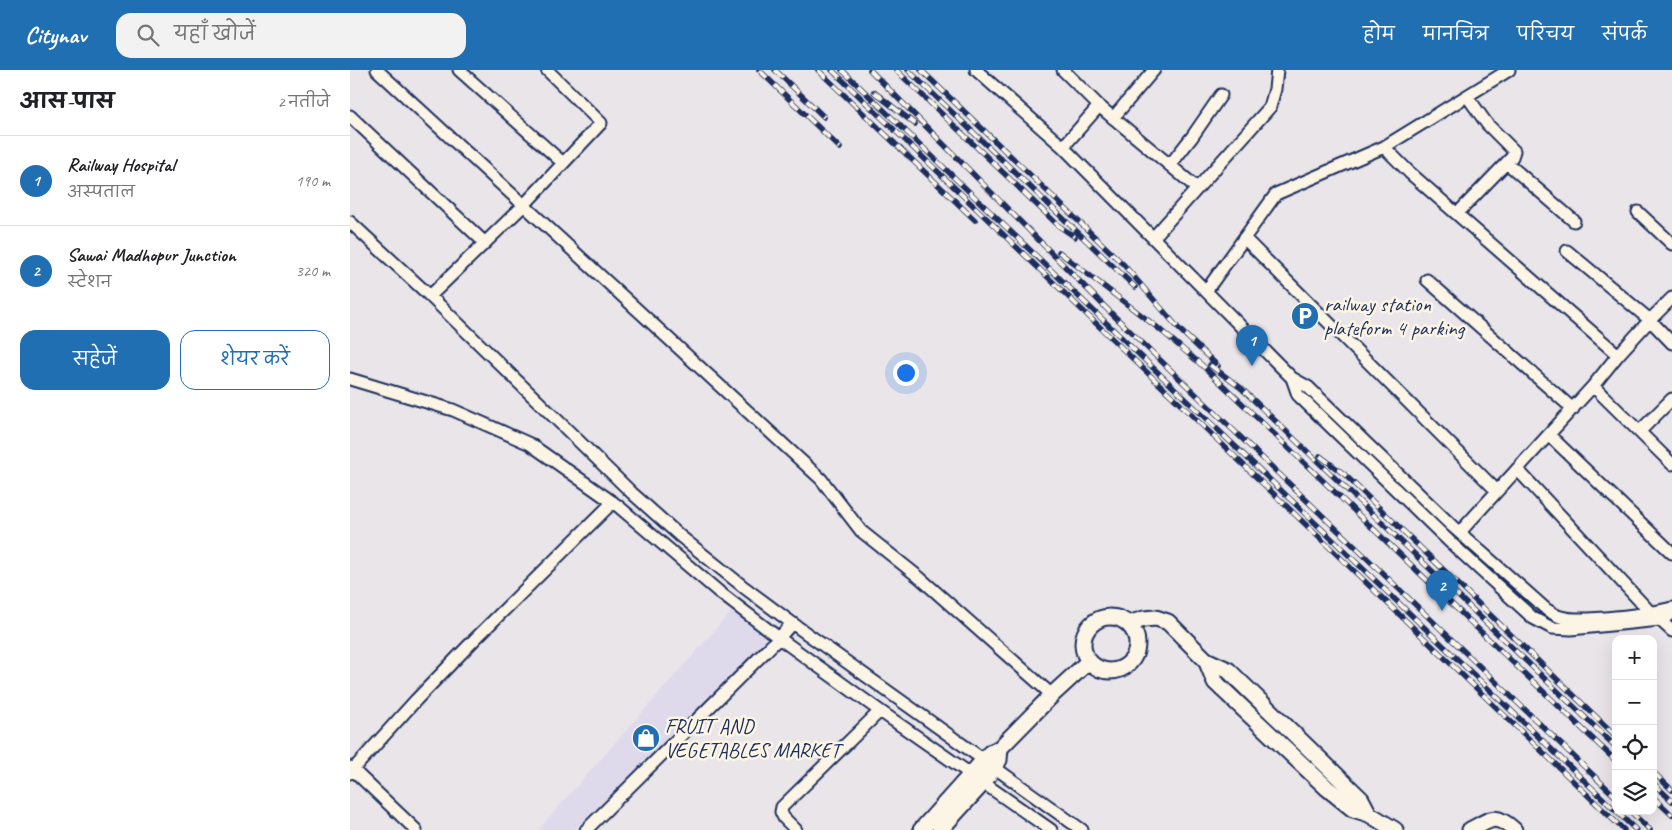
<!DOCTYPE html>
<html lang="hi">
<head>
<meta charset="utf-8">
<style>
  body { margin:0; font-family:Caveat,"Playpen Sans Deva",sans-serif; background:#f2f2f2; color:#202124 }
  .controls { position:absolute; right:15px; bottom:15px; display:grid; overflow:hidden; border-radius:10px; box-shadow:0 5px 20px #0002 }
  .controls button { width:45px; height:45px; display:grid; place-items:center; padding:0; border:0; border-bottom:1px solid #e0e0e0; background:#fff; color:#202124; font:25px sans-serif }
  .you { position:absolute; left:555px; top:302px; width:18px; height:18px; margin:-12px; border:4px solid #fff; border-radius:50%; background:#1a73e8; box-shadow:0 0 0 8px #1a73e833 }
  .badge { display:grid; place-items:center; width:32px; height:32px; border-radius:50%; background:#1f6fb2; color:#fff; font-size:16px; font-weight:700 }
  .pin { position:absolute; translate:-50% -41px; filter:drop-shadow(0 1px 2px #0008) }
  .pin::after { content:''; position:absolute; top:26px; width:18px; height:15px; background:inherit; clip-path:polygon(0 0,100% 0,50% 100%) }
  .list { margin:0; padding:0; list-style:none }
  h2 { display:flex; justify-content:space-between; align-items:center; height:65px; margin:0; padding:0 20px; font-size:21px }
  h2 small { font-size:16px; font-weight:400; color:#757577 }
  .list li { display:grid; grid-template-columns:32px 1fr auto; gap:15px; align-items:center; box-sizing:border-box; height:90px; padding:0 20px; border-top:1px solid #e0e0e0 }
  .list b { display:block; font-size:19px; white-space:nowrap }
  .list p { margin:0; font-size:16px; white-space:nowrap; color:#757577 }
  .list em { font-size:16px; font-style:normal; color:#757577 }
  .actions { display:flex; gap:10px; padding:15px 20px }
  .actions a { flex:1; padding:11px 0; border:1px solid #1f6fb2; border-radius:15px; text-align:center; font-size:18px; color:#1f6fb2 }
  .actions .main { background:#1f6fb2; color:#fff }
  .icon { flex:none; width:28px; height:28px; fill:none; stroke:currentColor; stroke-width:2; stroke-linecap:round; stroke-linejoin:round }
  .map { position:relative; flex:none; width:1322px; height:760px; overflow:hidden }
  header { display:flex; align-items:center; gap:30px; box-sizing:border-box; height:70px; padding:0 25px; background:#1f6fb2; color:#fff }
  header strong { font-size:24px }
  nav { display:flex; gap:28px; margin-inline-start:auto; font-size:18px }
  .search { width:350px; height:45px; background:#f2f2f2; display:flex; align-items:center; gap:12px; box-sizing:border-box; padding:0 18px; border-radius:15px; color:#757577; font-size:19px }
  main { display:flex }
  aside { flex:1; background:#fff }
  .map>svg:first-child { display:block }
  .built { fill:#dedaec }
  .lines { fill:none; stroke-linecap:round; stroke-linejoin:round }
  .minor-casing { stroke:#1b2f5e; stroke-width:15 }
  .tertiary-casing { stroke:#1b2f5e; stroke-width:19 }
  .minor { stroke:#fcf5e5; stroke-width:11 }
  .tertiary { stroke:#fcf5e5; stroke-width:15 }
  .rail-casing { stroke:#1b2f5e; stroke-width:5.5 }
  .rail { stroke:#fcf5e5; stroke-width:4; stroke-dasharray:11; stroke-linecap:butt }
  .labels { text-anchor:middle; stroke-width:5; stroke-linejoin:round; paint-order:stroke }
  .poi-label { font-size:21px; fill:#1b2f5e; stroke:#fcf5e5; text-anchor:start }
</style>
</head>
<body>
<header>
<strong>Citynav</strong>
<div class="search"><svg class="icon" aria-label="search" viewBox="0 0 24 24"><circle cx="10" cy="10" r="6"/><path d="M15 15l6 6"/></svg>यहाँ खोजें</div>
<nav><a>होम</a><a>मानचित्र</a><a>परिचय</a><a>संपर्क</a></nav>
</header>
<main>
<aside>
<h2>आस-पास<small>2 नतीजे</small></h2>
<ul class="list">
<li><span class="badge">1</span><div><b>Railway Hospital</b><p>अस्पताल</p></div><em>190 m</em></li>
<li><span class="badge">2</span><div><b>Sawai Madhopur Junction</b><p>स्टेशन</p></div><em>320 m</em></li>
</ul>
<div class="actions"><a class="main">सहेजें</a><a>शेयर करें</a></div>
</aside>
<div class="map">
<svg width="1322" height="760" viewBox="0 0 1322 760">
  <rect width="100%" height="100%" fill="#eae5e9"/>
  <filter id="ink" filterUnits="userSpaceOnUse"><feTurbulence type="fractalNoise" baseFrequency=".02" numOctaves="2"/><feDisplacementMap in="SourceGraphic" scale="10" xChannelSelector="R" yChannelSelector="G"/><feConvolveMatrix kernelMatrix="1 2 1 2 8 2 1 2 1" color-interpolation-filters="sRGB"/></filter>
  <g filter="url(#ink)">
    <!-- built -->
    <path class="built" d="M387,535L421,576L224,760H188Z"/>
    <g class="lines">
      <defs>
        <path id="minor" d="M27,0L471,409L511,461L570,508L702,625
          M109,0L213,93
          M626,0L713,77L942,308L958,317L1102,456L1197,540C1201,542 1206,546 1211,547C1231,553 1299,544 1322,538
          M749,36L847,118
          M0,46L135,173
          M763,48L804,0
          M713,77L749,36L713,0
          M1034,77L1060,103L1268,285
          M1157,93L1224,151
          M820,95L842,67L871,25
          M1288,142L1322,174
          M1107,144L1162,87L1164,81L1137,54L1117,26
          M0,152L80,226L282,423L330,466L395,518L442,553L732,760
          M803,168L920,37L925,19L927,0
          M894,168L1147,421
          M1217,181L1300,250L1322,273
          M1077,210L1223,339
          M856,221L926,124L1034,77L1159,0
          M80,226L174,135L251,53L197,0
          M942,308L948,325L1101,473L1183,548L1202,558L1221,559L1310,550L1316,547L1322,543
          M0,309L103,340L180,374L268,436L369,522L429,568L530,641L701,760
          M1243,316L1322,394
          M1290,361L1322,329
          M1199,365L1322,483
          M1167,399L1300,542
          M1110,462L1243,316L1268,285L1300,250L1322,228
          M1310,550L1322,561
          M0,697L66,760
          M0,703L66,630L125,569L263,432
          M236,760L429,568L442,553
          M446,760L434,748L431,742L432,737L530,641"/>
        <path id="tertiary" d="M733 574a27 27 0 1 1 54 0a27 27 0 1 1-54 0Z
          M778,554L794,549L806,548L818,552L856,590L878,600L1011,729L1019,744
          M856,590L865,612L977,718L1003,739L1019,744L1045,760
          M571,760L640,683L650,678L702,625L739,591
          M590,760L634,712L649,690L650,678
          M1120,760C1141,750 1144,742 1164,760"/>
      </defs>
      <!-- minor casing -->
      <use href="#minor" class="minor-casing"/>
      <!-- tertiary casing -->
      <use href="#tertiary" class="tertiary-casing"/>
      <!-- minor -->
      <use href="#minor" class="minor"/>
      <!-- tertiary -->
      <use href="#tertiary" class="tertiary"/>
      <defs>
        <path id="rail" d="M409,0L490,78
          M425,0L474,47
          M468,0L625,150
          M482,0L1274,760
          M492,0L1266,741
          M520,0L759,241L1266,727
          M546,0L709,156L725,167
          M558,0L785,217
          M571,0L773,194L830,260L868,296
          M524,22L565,54
          M709,182L808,258L854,297L1266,691
          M860,295L891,318L1266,677
          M970,386L994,404L1266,666
          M1303,702L1322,720
          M1303,713L1322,731
          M1303,727L1322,745
          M1266,741L1286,760
          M1280,741L1300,760"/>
      </defs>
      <!-- rail casing -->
      <use href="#rail" class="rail-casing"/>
      <!-- rail -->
      <use href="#rail" class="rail"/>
    </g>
  </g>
  <!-- icons -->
  <defs>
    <symbol id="parking-disc" viewBox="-11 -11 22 22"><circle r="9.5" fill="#1f6fb2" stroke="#fcf5e5"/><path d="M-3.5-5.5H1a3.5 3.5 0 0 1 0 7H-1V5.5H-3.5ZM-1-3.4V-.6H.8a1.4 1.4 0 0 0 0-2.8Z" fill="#fff"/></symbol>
    <symbol id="shop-disc" viewBox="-11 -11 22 22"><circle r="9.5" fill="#1f6fb2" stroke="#fcf5e5"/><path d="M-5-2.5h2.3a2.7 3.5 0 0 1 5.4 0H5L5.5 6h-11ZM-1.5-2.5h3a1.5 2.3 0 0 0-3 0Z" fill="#fff"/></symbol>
  </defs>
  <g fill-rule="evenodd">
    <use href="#parking-disc" x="939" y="230" width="32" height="32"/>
    <use href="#shop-disc" x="280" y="652" width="32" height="32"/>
  </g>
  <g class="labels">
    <!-- poi labels -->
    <g class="poi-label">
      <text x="974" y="241">railway station<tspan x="974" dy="24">plateform 4 parking</tspan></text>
      <text x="315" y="663">FRUIT AND<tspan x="315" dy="24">VEGETABLES MARKET</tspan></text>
    </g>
  </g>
</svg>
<div class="controls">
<button>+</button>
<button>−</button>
<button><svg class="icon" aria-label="locate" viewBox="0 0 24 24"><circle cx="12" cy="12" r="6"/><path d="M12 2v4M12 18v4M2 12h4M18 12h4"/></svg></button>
<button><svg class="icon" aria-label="layers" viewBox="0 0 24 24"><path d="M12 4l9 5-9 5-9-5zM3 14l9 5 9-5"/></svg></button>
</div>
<div class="you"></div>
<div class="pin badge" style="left:902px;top:296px">1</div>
<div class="pin badge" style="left:1092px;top:541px">2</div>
</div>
</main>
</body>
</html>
